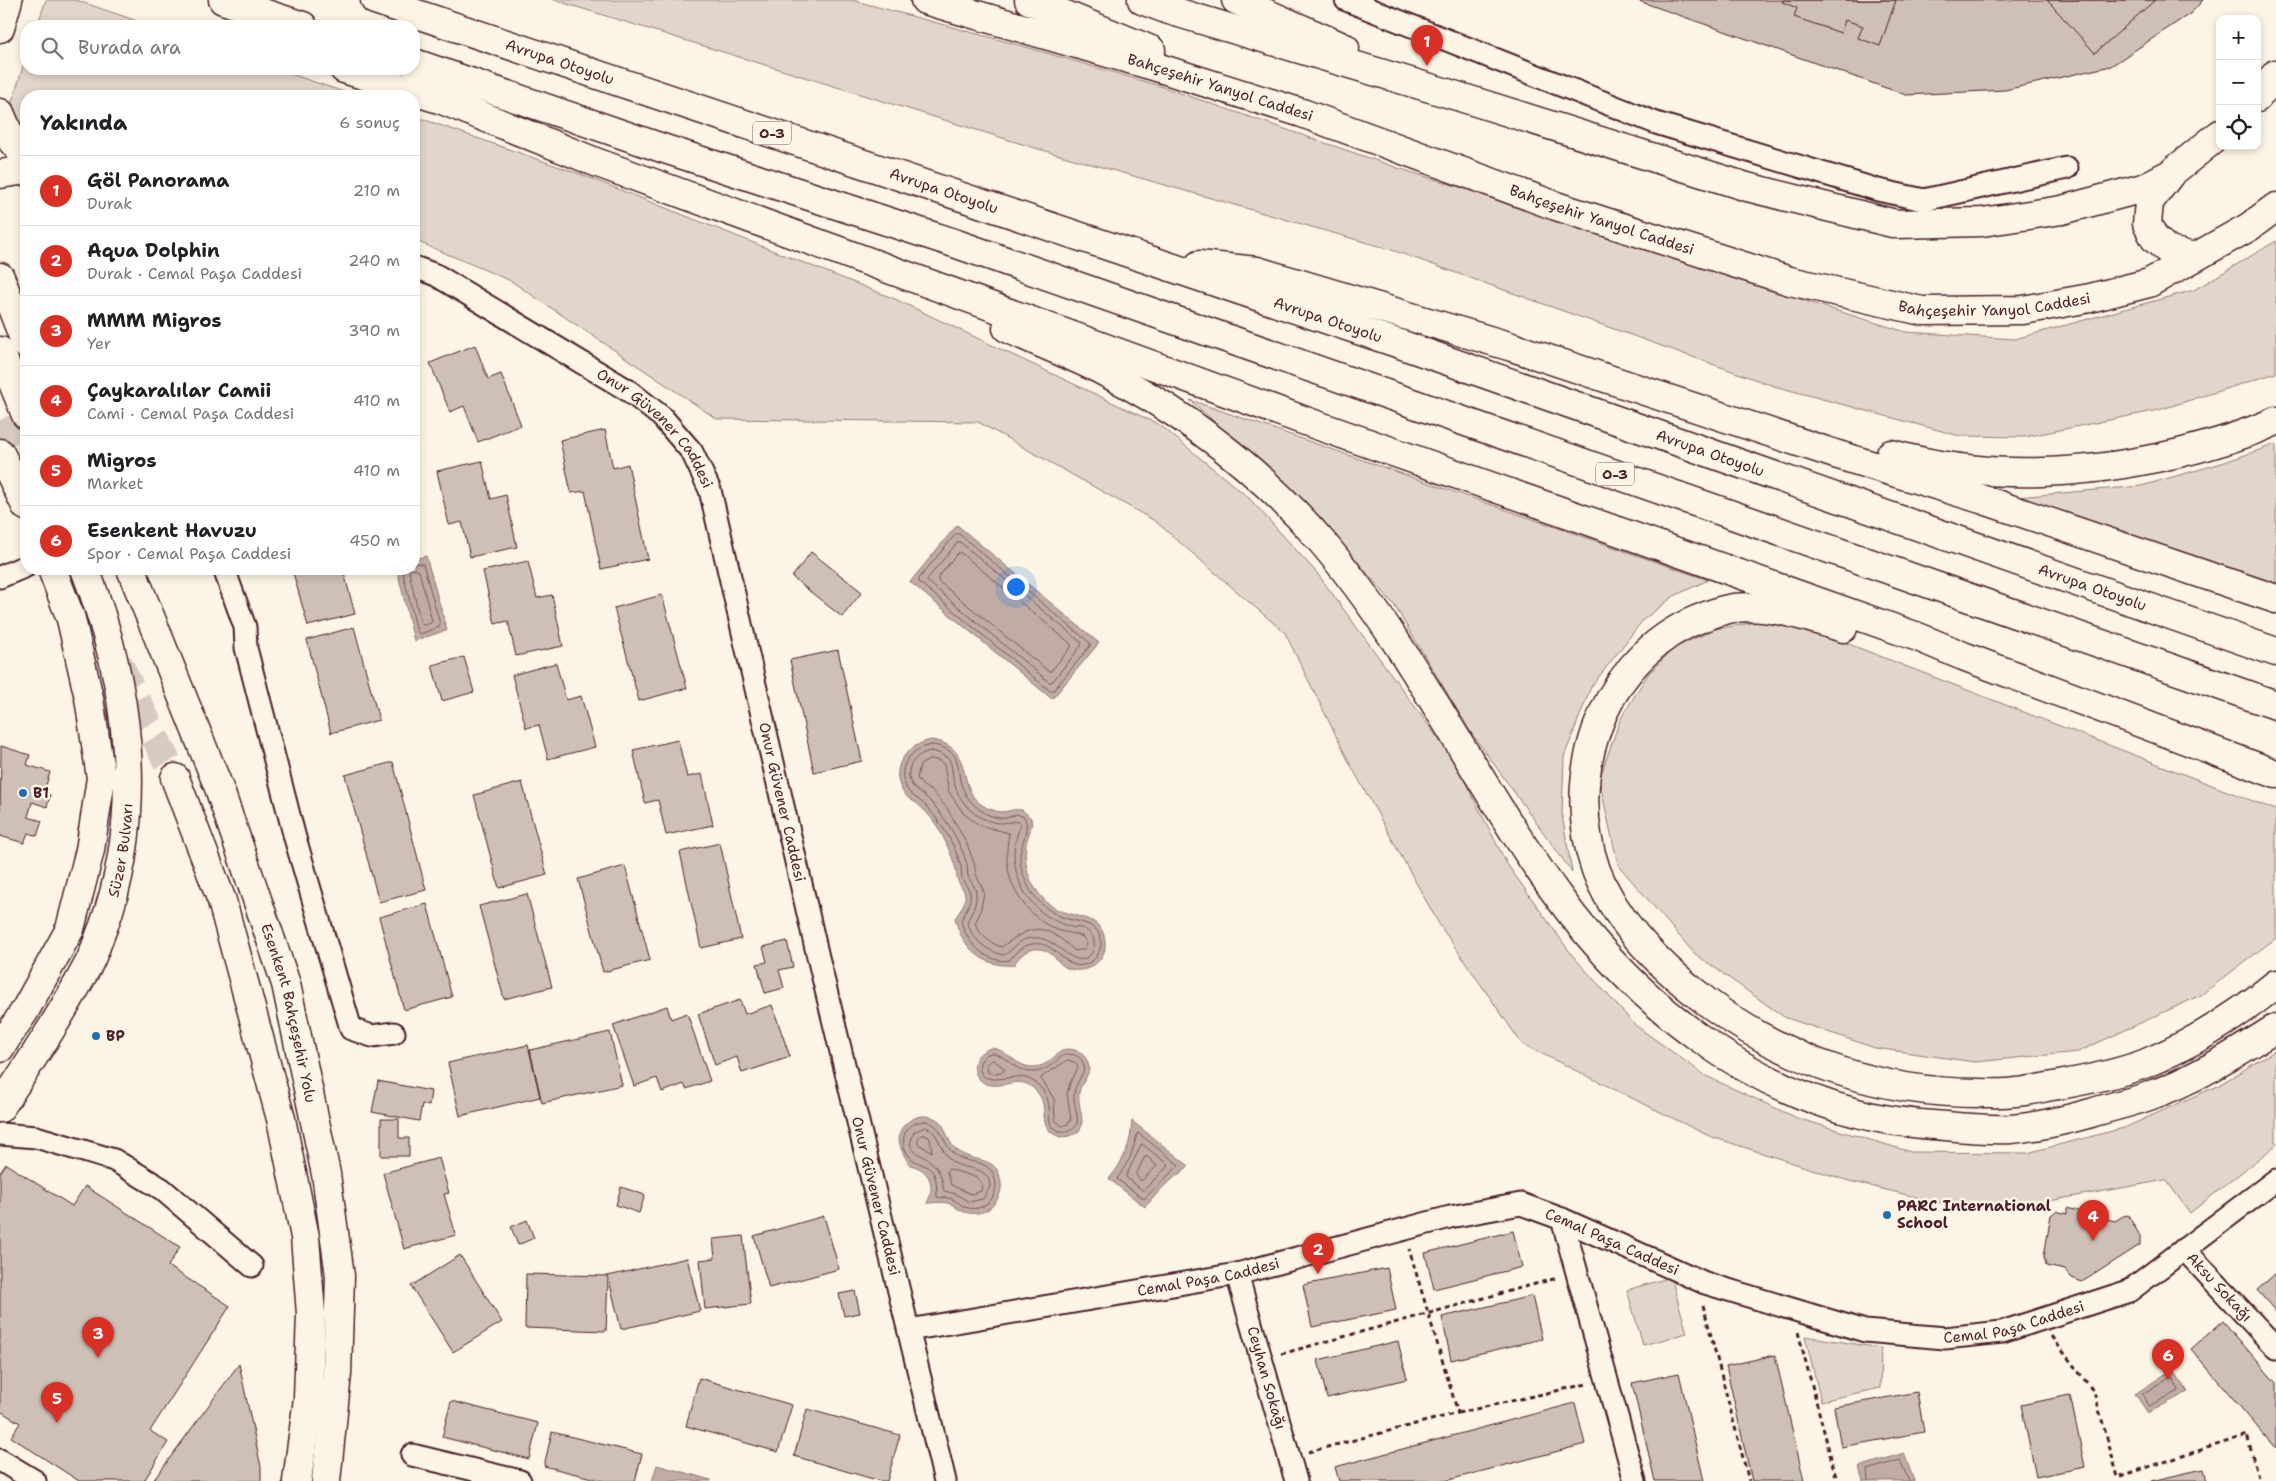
<!DOCTYPE html>
<html lang="tr">
<head>
<meta charset="utf-8">
<style>
  body { margin:0; font-family:"Shantell Sans",sans-serif; background:#f6f6f6; color:#202124 }
  .controls { position:absolute; right:15px; top:15px; display:grid; overflow:hidden; border-radius:10px; box-shadow:0 2px 8px #0003 }
  .controls button { width:45px; height:45px; display:grid; place-items:center; padding:0; border:0; border-bottom:1px solid #e0e0e0; background:#fff; color:#202124; font:25px sans-serif }
  .you { position:absolute; left:1015px; top:586px; width:18px; height:18px; margin:-12px; border:4px solid #fff; border-radius:50%; background:#1a73e8; box-shadow:0 0 0 8px #1a73e833 }
  .badge { display:grid; place-items:center; width:32px; height:32px; border-radius:50%; background:#d93025; color:#fff; font-size:16px; font-weight:700 }
  .pin { position:absolute; translate:-50% -41px; filter:drop-shadow(0 1px 2px #0008) }
  .pin::after { content:''; position:absolute; top:26px; width:18px; height:15px; background:inherit; clip-path:polygon(0 0,100% 0,50% 100%) }
  .list { margin:0; padding:0; list-style:none }
  h2 { display:flex; justify-content:space-between; align-items:center; height:65px; margin:0; padding:0 20px; font-size:21px }
  h2 small { font-size:16px; font-weight:400; color:#757577 }
  .list li { display:grid; grid-template-columns:32px 1fr auto; gap:15px; align-items:center; box-sizing:border-box; height:70px; padding:0 20px; border-top:1px solid #e0e0e0 }
  .list b { display:block; font-size:19px; white-space:nowrap }
  .list p { margin:0; font-size:16px; white-space:nowrap; color:#757577 }
  .list em { font-size:16px; font-style:normal; color:#757577 }
  .icon { flex:none; width:28px; height:28px; fill:none; stroke:currentColor; stroke-width:2; stroke-linecap:round; stroke-linejoin:round }
  .map { position:relative; flex:none; width:2276px; height:1481px; overflow:hidden }
  .search { position:absolute; background:#fff; box-shadow:0 2px 8px #0003; left:20px; top:20px; width:400px; height:55px; display:flex; align-items:center; gap:12px; box-sizing:border-box; padding:0 18px; border-radius:20px; color:#757577; font-size:19px }
  .panel { position:absolute; background:#fff; box-shadow:0 2px 8px #0003; left:20px; top:90px; width:400px; height:485px; border-radius:20px }
  .map>svg:first-child { display:block }
  .green { fill:#e2d5ca; stroke:#967a7a }
  .water { fill:#c0aca5; stroke:#917474 }
  .lines { fill:none; stroke-linecap:round; stroke-linejoin:round }
  .shore { stroke:#79575c; stroke-width:1 }
  .building { fill:#cfc0b7; stroke:#4a1f2b }
  .major-tunnel { stroke:#d8cac0; stroke-width:28; stroke-dasharray:28 14; stroke-linecap:butt }
  .minor-casing { stroke:#4a1f2b; stroke-width:25 }
  .major-casing { stroke:#4a1f2b; stroke-width:31 }
  .highway-casing { stroke:#4a1f2b; stroke-width:31 }
  .path { stroke:#4a1f2b; stroke-width:3; stroke-dasharray:5 4; stroke-linecap:butt }
  .minor { stroke:#fcf5e5; stroke-width:21 }
  .major { stroke:#fcf5e5; stroke-width:28 }
  .highway { stroke:#fcf5e5; stroke-width:28 }
  .poi-dot { fill:#1f6fb2; stroke:#fcf5e5; stroke-width:2 }
  .labels { text-anchor:middle; stroke-width:5; stroke-linejoin:round; paint-order:stroke }
  .shield { fill:#fcf5e5; stroke:#7f5f63; stroke-width:1 }
  .shield-label { font-size:14px; font-weight:bold; fill:#4a1f2b }
  .street-label { font-size:15px; fill:#4a1f2b; stroke:#fcf5e5 }
  .poi-label { font-size:15px; font-weight:bold; fill:#4a1f2b; stroke:#fcf5e5; text-anchor:start }
</style>
</head>
<body>
<div class="map">
<svg width="2276" height="1481" viewBox="0 0 2276 1481">
  <rect width="100%" height="100%" fill="#fcf5e5"/>
  <filter id="ink" filterUnits="userSpaceOnUse"><feTurbulence type="fractalNoise" baseFrequency=".02" numOctaves="2"/><feDisplacementMap in="SourceGraphic" scale="10" xChannelSelector="R" yChannelSelector="G"/><feConvolveMatrix kernelMatrix="1 2 1 2 8 2 1 2 1" color-interpolation-filters="sRGB"/></filter>
  <g filter="url(#ink)">
    <!-- green -->
    <path class="green" d="M46,0H76L152,26H37Z
      M554,0H852L1026,47L1160,86L1398,168L1604,232L1815,304L1906,332L2015,339L2194,290L2276,241V373L2159,410L2025,437L1960,436L1774,386L1389,249L1035,148Z
      M26,57V69H276L356,96H26V137L12,102Z
      M414,116L580,174L895,299L1160,425L1249,498L1317,573L1454,760L1507,864L1572,955L1635,1025L1706,1076L1797,1118L1911,1152L2027,1153L2124,1128L2219,1085L2276,1050V1145L2190,1213L2166,1180L2032,1204H1945L1849,1181L1709,1136L1522,1044L1439,924L1350,764L1285,633L1155,521L978,422L717,419L511,281L414,240Z
      M1190,400L1708,580L1674,596L1643,620L1591,687L1564,757L1562,815L1572,872L1470,731L1394,605L1320,517Z
      M2276,444V583L2017,497L2141,486L2222,463Z
      M1762,621L1810,629L2276,810V938L2201,995L2078,1052L1975,1062L1875,1048L1784,1017L1694,953L1618,865L1599,780L1620,720L1648,674L1674,648L1715,629Z
      M1671,1277L1687,1333L1643,1345L1627,1290Z
      M1805,1336L1881,1348L1880,1388L1821,1401Z"/>
    <!-- water -->
    <path class="water" d="M957,525L1099,643L1052,699L910,582Z
      M426,556L447,630L414,641L397,569H414V559Z
      M932,740C982,748 948,799 996,811C1006,814 1012,808 1022,810L1031,818C1033,828 1028,834 1026,844C1024,856 1026,870 1031,881C1036,891 1044,901 1053,907C1072,919 1104,913 1105,943C1106,952 1101,960 1094,965C1086,971 1074,972 1065,967C1060,964 1056,958 1051,954C1037,943 1021,951 1014,965C984,968 961,947 955,918C960,911 966,904 965,894C964,889 959,885 958,881C956,876 957,871 955,866C948,845 938,822 921,807C915,801 908,800 903,792C888,768 907,744 932,740Z
      M991,1048C1010,1049 1018,1074 1043,1065C1052,1061 1057,1052 1066,1049C1079,1049 1087,1055 1089,1068C1088,1078 1080,1084 1079,1093C1076,1110 1096,1136 1060,1137C1033,1127 1053,1106 1035,1090C1021,1075 1008,1087 991,1085C979,1084 971,1071 976,1059C979,1053 985,1050 991,1048Z
      M920,1116C951,1115 941,1138 958,1151C974,1164 998,1154 1001,1183C1002,1190 999,1198 994,1204C986,1214 971,1216 960,1210C956,1208 954,1205 950,1204C943,1201 935,1203 927,1203C936,1186 930,1169 910,1165C896,1145 892,1125 920,1116Z
      M1132,1121L1189,1166L1165,1185L1145,1207L1109,1179C1124,1161 1131,1144 1132,1121Z
      M2173,1369L2188,1392L2148,1413L2135,1394Z
      M1904,1453L1914,1481H1863L1859,1467Z
      M657,1465L711,1480V1481H652Z"/>
    <g class="lines">
      <!-- shore -->
      <path class="shore" d="M956,534H959L1090,643V646L1053,691H1050L919,582V579Z
        M960,542L1082,643L1081,646L1052,682H1049L927,581L928,578L957,543Z
        M958,553H961L1071,644V647L1051,671H1048L938,581V578Z
        M402,569L417,632L420,634L439,627L440,624L423,564L414,563
        M413,569L419,571L432,621L431,623L424,625L421,624L409,572Z
        M932,745C940,746 947,748 953,754C960,762 958,775 961,784C966,802 987,820 1006,818C1010,817 1013,815 1017,814L1024,817C1031,827 1020,845 1020,858C1020,869 1025,880 1030,890C1038,902 1049,912 1062,917C1077,923 1102,921 1101,945C1100,951 1097,957 1092,961C1075,973 1065,958 1052,949C1037,938 1019,945 1010,960C987,965 965,941 961,920C965,912 972,902 970,892C968,887 963,883 962,878C961,874 962,870 961,867C955,844 942,824 927,807C921,800 912,797 907,789C895,768 910,748 932,745Z
        M931,751L939,753L949,759C952,765 952,771 953,778C957,799 972,817 993,822C1003,825 1014,820 1019,822C1021,828 1016,836 1015,843C1011,866 1020,890 1035,906C1044,916 1058,923 1071,927C1076,928 1082,927 1086,930C1097,936 1097,952 1086,958C1069,966 1056,935 1032,938C1017,939 1014,951 1003,955C987,951 971,939 967,921C972,913 977,904 976,893C976,886 970,882 968,876C967,872 968,868 967,864C960,841 947,820 931,802C925,794 914,792 910,781C905,765 917,753 931,751Z
        M932,759L940,761L944,765L949,792L964,814L979,825L1009,833C1008,842 1006,851 1007,860C1009,891 1029,918 1057,930C1066,933 1075,933 1083,937L1087,944L1084,949L1075,951C1045,924 1034,922 1002,947C989,943 980,935 975,923L980,913L984,892L976,874L974,863L967,844L947,808L933,792L922,785L917,778L920,765Z
        M992,1053C1010,1055 1016,1079 1043,1070C1053,1066 1058,1057 1067,1054C1077,1054 1083,1058 1084,1068C1082,1078 1075,1084 1074,1094C1072,1108 1089,1131 1061,1132L1052,1127C1048,1120 1050,1115 1049,1108C1049,1095 1039,1082 1026,1078C1011,1073 976,1091 980,1062L986,1055Z
        M993,1060L1004,1068V1071L993,1074L988,1072L987,1064Z
        M1068,1060L1076,1063L1078,1068L1070,1083L1067,1094L1071,1119L1068,1124L1062,1126L1055,1120L1054,1099L1041,1078Z
        M926,1121C944,1126 941,1141 952,1152C963,1164 980,1159 990,1169C995,1175 997,1184 995,1191C992,1204 978,1212 965,1207C960,1205 957,1201 952,1199C947,1197 941,1198 937,1197C936,1188 938,1179 932,1171C926,1164 918,1164 912,1159C904,1153 901,1140 906,1131C911,1124 918,1121 926,1121Z
        M926,1127C941,1132 939,1153 954,1163C968,1171 989,1165 990,1187L983,1199L969,1202L956,1194L944,1191C942,1179 940,1169 931,1162C923,1154 914,1155 910,1144L914,1132Z
        M1138,1133L1179,1165L1144,1199L1117,1179L1130,1158Z
        M921,1135H925L930,1138L932,1152L918,1144V1139Z
        M1142,1144L1169,1165L1143,1191L1126,1177Z
        M1145,1157H1148L1157,1166L1141,1181L1136,1175Z
        M949,1169L976,1177L982,1184L981,1191L971,1194L951,1185L947,1172Z
        M2170,1377L2173,1378L2179,1391L2149,1406L2143,1394Z
        M1868,1481L1867,1470L1900,1460L1909,1481"/>
    </g>
    <!-- building -->
    <path class="building" d="M1636,0H2203L2191,13L2111,66L2005,90L1906,95Z
      M1783,0H1896L1880,46L1858,38L1863,26L1845,20L1841,33L1794,17L1797,8L1782,2Z
      M2047,0H2155L2095,53Z
      M475,345L488,379L501,374L521,425L478,442L464,406L450,412L430,363Z
      M605,430L613,468L628,464L648,559L601,569L585,491L571,493L560,440Z
      M482,461L491,499L506,495L517,547L470,557L462,522L449,525L437,471Z
      M811,552L862,592L842,617L792,577Z
      M528,561L537,598L552,595L563,646L516,656L508,621L495,624L483,571Z
      M292,569H343L355,614L308,626Z
      M662,595L687,688L639,701L614,608Z
      M354,627L379,720L331,733L307,640Z
      M838,650L862,761L814,772L790,660Z
      M464,657L474,692L442,701L432,665Z
      M556,663L566,700L581,696L595,747L548,759L539,725L526,728L512,675Z
      M678,740L687,777L702,774L713,825L666,835L658,800L645,803L633,750Z
      M1,746L30,755L27,765L50,772L44,792L50,795L47,807L32,802L28,817L42,821L37,836L28,833L24,843L0,836Z
      M393,762L426,890L379,902L345,775Z
      M522,782L547,875L499,888L474,795Z
      M720,843L741,939L701,948L680,852Z
      M625,866L650,960L603,972L578,879Z
      M527,894L552,987L504,999L479,906Z
      M427,904L452,997L404,1010L379,917Z
      M787,941L793,967L779,970L784,988L765,993L757,964L767,962L763,947Z
      M740,1000L745,1014L772,1005L790,1057L742,1073L737,1057L715,1065L698,1014Z
      M667,1006L671,1019L687,1013L710,1081L686,1089L684,1084L662,1092L657,1078L634,1086L613,1025Z
      M610,1032L622,1085L542,1103L530,1050Z
      M528,1045L540,1097L460,1116L448,1063Z
      M378,1081L431,1091L429,1106L422,1104L419,1121L372,1112Z
      M381,1119H399V1138H409V1156H381Z
      M439,1158L449,1193L444,1194L456,1235L404,1249L383,1173Z
      M6,1164L72,1206L85,1186L180,1247L168,1266L230,1306L150,1431L168,1442L144,1481H79L11,1437L20,1423L0,1411V1173Z
      M621,1187L645,1195L639,1213L616,1205Z
      M2067,1208L2115,1221L2123,1216L2128,1215L2140,1236V1245L2082,1282L2072,1278L2065,1270L2046,1266L2044,1256L2051,1215L2056,1211L2067,1214Z
      M824,1216L839,1269L769,1288L754,1236Z
      M527,1220L534,1238L518,1245L511,1227Z
      M1513,1231L1522,1267L1434,1289L1425,1253Z
      M743,1236L751,1304L705,1309L700,1260L715,1258L713,1239Z
      M460,1255L502,1322L453,1352L411,1286Z
      M687,1258L700,1311L621,1329L608,1276Z
      M1387,1268L1396,1310L1312,1327L1303,1285Z
      M2276,1273V1312L2257,1290Z
      M526,1274L608,1276L606,1331L525,1328Z
      M855,1291L860,1313L844,1316L839,1294Z
      M1532,1296L1542,1339L1451,1360L1442,1317Z
      M2223,1321L2276,1383V1449L2191,1349Z
      M1398,1341L1407,1379L1327,1398L1318,1360Z
      M1775,1355L1804,1481H1752L1726,1366Z
      M239,1364L261,1467V1481H153Z
      M1679,1373L1704,1481H1655L1632,1383Z
      M699,1378L792,1405L778,1452L686,1426Z
      M1917,1392L1924,1432L1841,1447L1834,1407Z
      M2070,1395L2085,1467L2036,1477L2021,1405Z
      M451,1401L538,1423L529,1459L442,1437Z
      M1575,1403L1585,1444L1445,1481H1339L1335,1467Z
      M807,1409L900,1435L887,1481H880L794,1456Z
      M552,1432L642,1454L635,1481H604L544,1466Z
      M2203,1469L2206,1481H2151Z"/>
    <g class="lines">
      <!-- major-tunnel -->
      <path class="major-tunnel" d="M0,420L26,474
        M118,662L175,778"/>
      <defs>
        <g id="minor">
          <path d="M1346,0L1656,123L1878,190L1924,200L2067,168"/>
          <path id="s1" d="M414,267L436,275L629,391L662,417L692,452L710,490L818,957L945,1481"/>
          <path d="M224,569L245,627L246,648L295,838L351,1029L372,1036L394,1033"/>
          <path d="M0,577L26,566"/>
          <path d="M0,1134L36,1137L114,1160L162,1189L252,1266"/>
          <path d="M1562,1219L1635,1481"/>
          <path id="s2" d="M2184,1249L2276,1348"/>
          <path id="s3" d="M1237,1274L1296,1481"/>
          <path id="s4" d="M909,1330L1237,1274L1450,1217L1521,1204L1562,1219L1705,1283L1865,1331L1945,1338L2002,1332L2129,1291L2276,1180"/>
          <path d="M412,1455L520,1481"/>
          <path d="M0,1460L35,1481"/>
        </g>
        <g id="major">
          <path id="s5" d="M925,0L1150,65L1302,113L1556,206L1790,281L1922,311L2023,310L2090,298L2149,283L2249,227L2276,207"/>
          <path d="M1029,0L1151,50"/>
          <path d="M1142,0L1169,10L1457,96L1747,187L1896,224L1982,222L2062,210L2143,188L2170,174L2220,134"/>
          <path d="M1236,0L1345,48"/>
          <path d="M0,28L8,0"/>
          <path d="M2257,98L2276,74"/>
          <path d="M0,113L12,141L26,157"/>
          <path d="M0,174L26,170"/>
          <path d="M2169,176L2149,202L2147,224L2155,239L2169,251L2195,257"/>
          <path d="M0,277L26,344"/>
          <path d="M0,351L26,415"/>
          <path d="M0,453L26,506"/>
          <path id="s6" d="M131,569L219,788L286,984L326,1174L340,1276L337,1374L326,1481"/>
          <path d="M175,778L222,901L281,1119L305,1237L311,1314L308,1398L297,1481"/>
          <path d="M0,1048L24,1012L70,929L90,850L101,778L89,698L71,619L52,569"/>
          <path id="s7" d="M0,1108C31,1061 63,1013 89,963C95,952 98,939 103,928C146,811 129,682 85,569"/>
        </g>
        <g id="highway">
          <path d="M223,0L303,26"/>
          <path id="s8" d="M375,0L1397,343L2276,652"/>
          <path d="M414,63L665,149L954,243L2276,705"/>
          <path d="M344,69L442,100L598,163L1311,423L1918,637L1963,656L2276,774"/>
          <path d="M1199,265L1257,271L1512,347L1835,454L1981,499L2276,599"/>
          <path d="M1007,328C1037,342 1068,354 1097,368C1182,411 1260,470 1322,542C1420,657 1481,797 1573,916C1645,1007 1743,1084 1857,1113C1886,1121 1916,1124 1946,1126C1967,1128 1990,1130 2011,1129C2038,1127 2066,1120 2091,1113C2110,1107 2129,1103 2146,1097C2193,1081 2235,1054 2276,1028"/>
          <path d="M1891,454C1988,481 2082,476 2179,453C2212,445 2245,435 2276,421"/>
          <path d="M1843,628C1808,617 1771,604 1734,608C1718,610 1701,618 1687,624C1599,668 1564,780 1596,870C1616,924 1662,968 1707,1002C1786,1061 1880,1093 1979,1093C1991,1093 2004,1094 2016,1092C2031,1091 2045,1087 2059,1085C2087,1080 2117,1074 2144,1064C2192,1044 2236,1017 2276,984"/>
        </g>
      </defs>
      <!-- minor casing -->
      <use href="#minor" class="minor-casing"/>
      <!-- major casing -->
      <use href="#major" class="major-casing"/>
      <!-- highway casing -->
      <use href="#highway" class="highway-casing"/>
      <!-- path -->
      <path class="path" d="M1703,1305L1749,1481
        M1798,1332L1837,1481
        M2051,1336L2094,1392L2118,1477L2247,1435L2259,1481
        M1281,1354L1557,1278
        M1458,1413L1587,1384
        M1308,1452L1458,1413L1409,1249"/>
      <!-- minor -->
      <use href="#minor" class="minor"/>
      <!-- major -->
      <use href="#major" class="major"/>
      <!-- highway -->
      <use href="#highway" class="highway"/>
    </g>
  </g>
  <!-- markers -->
  <g class="poi-dot">
    <circle cx="23" cy="793" r="5"/>
    <circle cx="96" cy="1036" r="5"/>
    <circle cx="1887" cy="1215" r="5"/>
  </g>
  <g class="labels">
    <!-- shield labels -->
    <g class="shield">
      <rect x="753" y="121.5" width="38" height="23" rx="4"/>
      <rect x="1596" y="462.5" width="38" height="23" rx="4"/>
    </g>
    <g class="shield-label">
      <text x="772" y="138">O-3</text>
      <text x="1615" y="479">O-3</text>
    </g>
    <!-- street labels -->
    <g class="street-label">
      <text dy="5" stroke="none"><textPath href="#s8" startOffset="195">Avrupa Otoyolu</textPath></text>
      <text dy="5" stroke="none"><textPath href="#s5" startOffset="308">Bahçeşehir Yanyol Caddesi</textPath></text>
      <text dy="5" stroke="none"><textPath href="#s8" startOffset="600">Avrupa Otoyolu</textPath></text>
      <text dy="5" stroke="none"><textPath href="#s5" startOffset="712">Bahçeşehir Yanyol Caddesi</textPath></text>
      <text dy="5" stroke="none"><textPath href="#s5" startOffset="1118">Bahçeşehir Yanyol Caddesi</textPath></text>
      <text dy="5" stroke="none"><textPath href="#s8" startOffset="1005">Avrupa Otoyolu</textPath></text>
      <text dy="5" stroke="none"><textPath href="#s1" startOffset="294">Onur Güvener Caddesi</textPath></text>
      <text dy="5" stroke="none"><textPath href="#s8" startOffset="1410">Avrupa Otoyolu</textPath></text>
      <text dy="5" stroke="none"><textPath href="#s8" startOffset="1815">Avrupa Otoyolu</textPath></text>
      <text dy="5" stroke="none"><textPath href="#s1" startOffset="699">Onur Güvener Caddesi</textPath></text>
      <text dy="5" stroke="none"><textPath href="#s7" startOffset="288">Süzer Bulvarı</textPath></text>
      <text dy="5" stroke="none"><textPath href="#s6" startOffset="472">Esenkent Bahçeşehir Yolu</textPath></text>
      <text dy="5" stroke="none"><textPath href="#s1" startOffset="1104">Onur Güvener Caddesi</textPath></text>
      <text dy="5" stroke="none"><textPath href="#s4" startOffset="724">Cemal Paşa Caddesi</textPath></text>
      <text dy="5" stroke="none"><textPath href="#s4" startOffset="304">Cemal Paşa Caddesi</textPath></text>
      <text dy="5" stroke="none"><textPath href="#s2" startOffset="52">Aksu Sokağı</textPath></text>
      <text dy="5" stroke="none"><textPath href="#s4" startOffset="1144">Cemal Paşa Caddesi</textPath></text>
      <text dy="5" stroke="none"><textPath href="#s3" startOffset="108">Ceyhan Sokağı</textPath></text>
    </g>
    <!-- poi labels -->
    <g class="poi-label">
      <text x="33" y="798">B1</text>
      <text x="106" y="1041">BP</text>
      <text x="1897" y="1211">PARC International<tspan x="1897" dy="17">School</tspan></text>
    </g>
  </g>
</svg>
<div class="controls">
<button>+</button>
<button>−</button>
<button><svg class="icon" aria-label="locate" viewBox="0 0 24 24"><circle cx="12" cy="12" r="6"/><path d="M12 2v4M12 18v4M2 12h4M18 12h4"/></svg></button>
</div>
<div class="you"></div>
<div class="pin badge" style="left:1427px;top:66px">1</div>
<div class="pin badge" style="left:1318px;top:1274px">2</div>
<div class="pin badge" style="left:98px;top:1358px">3</div>
<div class="pin badge" style="left:2093px;top:1241px">4</div>
<div class="pin badge" style="left:57px;top:1423px">5</div>
<div class="pin badge" style="left:2168px;top:1380px">6</div>
<div class="search"><svg class="icon" aria-label="search" viewBox="0 0 24 24"><circle cx="10" cy="10" r="6"/><path d="M15 15l6 6"/></svg>Burada ara</div>
<section class="panel">
<h2>Yakında<small>6 sonuç</small></h2>
<ul class="list">
<li><span class="badge">1</span><div><b>Göl Panorama</b><p>Durak</p></div><em>210 m</em></li>
<li><span class="badge">2</span><div><b>Aqua Dolphin</b><p>Durak · Cemal Paşa Caddesi</p></div><em>240 m</em></li>
<li><span class="badge">3</span><div><b>MMM Migros</b><p>Yer</p></div><em>390 m</em></li>
<li><span class="badge">4</span><div><b>Çaykaralılar Camii</b><p>Cami · Cemal Paşa Caddesi</p></div><em>410 m</em></li>
<li><span class="badge">5</span><div><b>Migros</b><p>Market</p></div><em>410 m</em></li>
<li><span class="badge">6</span><div><b>Esenkent Havuzu</b><p>Spor · Cemal Paşa Caddesi</p></div><em>450 m</em></li>
</ul>
</section>
</div>
</body>
</html>
